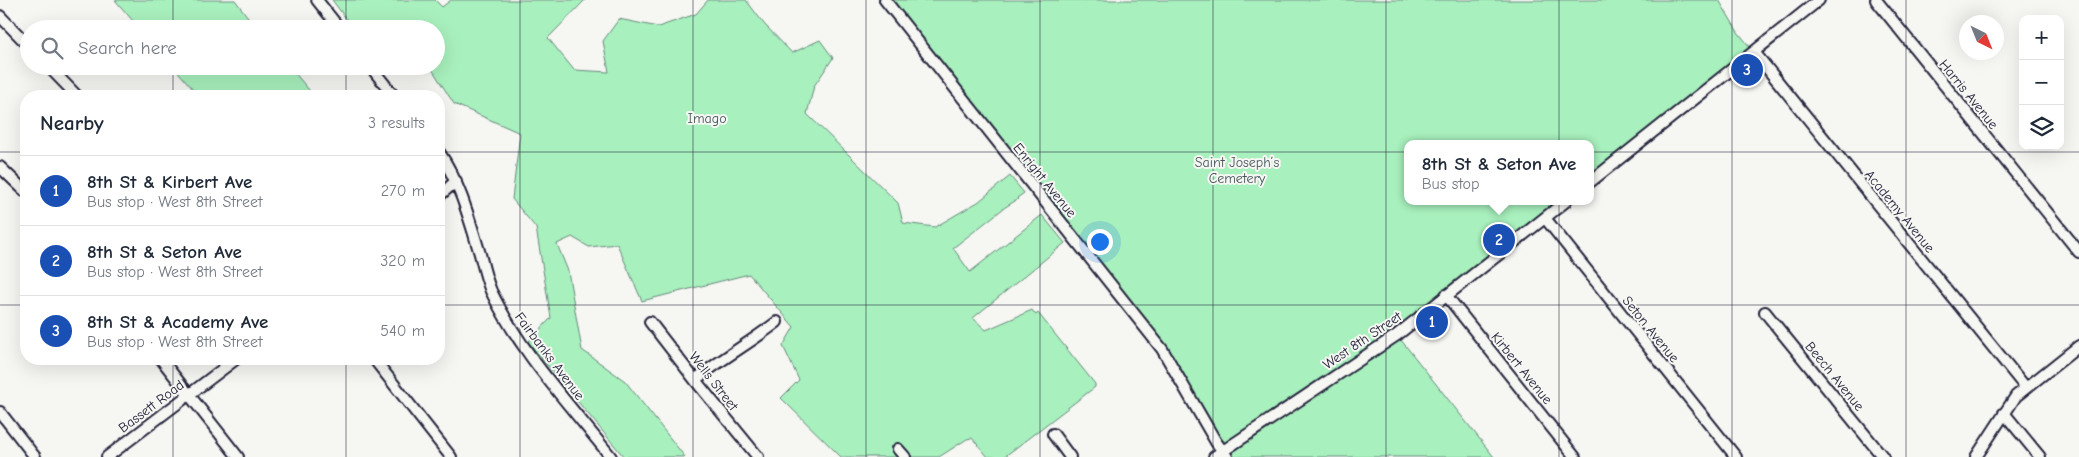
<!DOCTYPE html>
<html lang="en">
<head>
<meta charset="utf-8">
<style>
  body { margin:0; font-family:"Comic Neue",sans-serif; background:#f2f2f3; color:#1f2937 }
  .controls { position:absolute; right:15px; top:15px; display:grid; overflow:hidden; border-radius:10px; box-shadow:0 5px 20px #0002 }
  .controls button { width:45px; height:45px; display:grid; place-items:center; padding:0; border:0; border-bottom:1px solid #e0e1e3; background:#fff; color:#1f2937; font:25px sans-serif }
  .compass { position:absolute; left:1959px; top:15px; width:45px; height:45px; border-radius:50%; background:#fff; box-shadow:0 5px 20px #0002; rotate:137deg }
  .you { position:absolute; left:1099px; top:241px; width:18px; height:18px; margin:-12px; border:4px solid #fff; border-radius:50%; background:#1a73e8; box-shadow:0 0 0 8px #1a73e833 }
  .badge { display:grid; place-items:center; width:32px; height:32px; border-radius:50%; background:#2563eb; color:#fff; font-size:16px; font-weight:700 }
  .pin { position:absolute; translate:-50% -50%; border:2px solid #fff; box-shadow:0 1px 5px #0006 }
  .popup { position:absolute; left:1404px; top:140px; width:190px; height:65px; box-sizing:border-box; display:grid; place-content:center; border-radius:10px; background:#fff; filter:drop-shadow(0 1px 4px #0005); font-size:16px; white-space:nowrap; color:#747a83 }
  .popup b { font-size:19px; color:#1f2937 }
  .popup::after { content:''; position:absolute; left:50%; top:100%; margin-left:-10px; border:10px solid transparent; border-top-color:#fff }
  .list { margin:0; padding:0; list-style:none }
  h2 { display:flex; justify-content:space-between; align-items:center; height:65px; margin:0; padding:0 20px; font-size:21px }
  h2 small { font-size:16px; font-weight:400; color:#747a83 }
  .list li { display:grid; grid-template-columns:32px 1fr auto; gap:15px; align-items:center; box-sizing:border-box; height:70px; padding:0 20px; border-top:1px solid #e0e1e3 }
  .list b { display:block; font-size:19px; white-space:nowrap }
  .list p { margin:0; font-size:16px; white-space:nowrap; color:#747a83 }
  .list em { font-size:16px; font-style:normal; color:#747a83 }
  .icon { flex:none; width:28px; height:28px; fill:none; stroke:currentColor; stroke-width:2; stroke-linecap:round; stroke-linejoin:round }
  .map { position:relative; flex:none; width:2079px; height:457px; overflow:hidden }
  .search { position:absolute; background:#fff; box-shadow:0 5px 20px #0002; left:20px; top:20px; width:425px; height:55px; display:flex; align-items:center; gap:12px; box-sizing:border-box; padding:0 18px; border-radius:28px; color:#747a83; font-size:19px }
  .panel { position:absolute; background:#fff; box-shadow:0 5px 20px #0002; left:20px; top:90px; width:425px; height:275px; border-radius:20px }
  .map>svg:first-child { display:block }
  .green { fill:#a8f0bd; stroke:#65897c }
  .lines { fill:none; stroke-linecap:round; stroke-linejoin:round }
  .minor-casing { stroke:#22223b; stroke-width:14 }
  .minor { stroke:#f6f6f2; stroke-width:10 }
  .grid { fill:none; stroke:#22223b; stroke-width:1; stroke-opacity:0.55 }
  .labels { text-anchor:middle; stroke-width:4; stroke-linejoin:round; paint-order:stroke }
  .street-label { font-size:14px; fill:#22223b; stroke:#f6f6f2 }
  .park-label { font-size:14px; fill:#44565c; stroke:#f6f6f2 }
</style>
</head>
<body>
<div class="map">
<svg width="2079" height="457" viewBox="0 0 2079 457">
  <rect width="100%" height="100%" fill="#f6f6f2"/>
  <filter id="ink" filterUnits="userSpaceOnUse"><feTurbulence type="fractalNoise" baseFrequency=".02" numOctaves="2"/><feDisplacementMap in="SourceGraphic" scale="10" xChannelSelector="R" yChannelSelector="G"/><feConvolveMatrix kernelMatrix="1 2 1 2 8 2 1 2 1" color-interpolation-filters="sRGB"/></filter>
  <g filter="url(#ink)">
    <!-- green -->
    <path class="green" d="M115,0H235L257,29H140Z
      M332,0H435L442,7L451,0H585L548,38L574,70L609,72L603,41L619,19L658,27L696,14L708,0H746L764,24L792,53L820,40L833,58L814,86L807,114L898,203L903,223L935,227L978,202L1010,176L1024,193L1017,198L1018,199L1004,208L953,248L970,272L1042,215L1065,243L973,318L986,330L1032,310L1036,315L1038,313L1095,384V387L1004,457H988L972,438L967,439L939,457H841L781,398L799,380L783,346L794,327L749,274L642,301L617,244L589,247L572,237L557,244L568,271L582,350L625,381L685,457H624L528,342L551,318L536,228L512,199L520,133L454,104L430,66H436V29H354Z
      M885,0H1719L1738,32L1754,52L1590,182V144H1408V201H1566L1397,335L1494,457H1227L1172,365Z
      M173,66H289L314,96H199Z"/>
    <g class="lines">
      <defs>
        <path id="minor" d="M317,0L340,29
          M885,0L1162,349L1216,442L1227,457
          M1876,0L2079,252
          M0,16L29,46
          M1754,52L2026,388
          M48,66L77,96
          M370,66L394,96
          M439,152C460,183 469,218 480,254C483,266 486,279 491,291C520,352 569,404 611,457
          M0,167L26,192
          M1590,182L1819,0
          M439,196L456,181
          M1545,218L1736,457
          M1446,295L1575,457
          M1765,312L1883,457
          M650,322L695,380L758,457
          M161,359L238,457
          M374,359L451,457
          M695,380C721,359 750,343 777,322
          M0,412L35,457
          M2004,413L2040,457
          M1053,434L1070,457
          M898,449L905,457
          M107,457L236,359
          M1214,457L1397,335L1566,201
          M1976,457L2016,396L2079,346"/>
      </defs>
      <!-- minor casing -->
      <use href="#minor" class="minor-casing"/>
      <!-- minor -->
      <use href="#minor" class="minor"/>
    </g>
  </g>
  <!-- grid -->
  <path class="grid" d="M173,0V29M346,0V29M520,0V457M693,0V457M866,0V457M1040,0V457M1213,0V457M1386,0V457M1559,0V457M1732,0V457M1906,0V457M173,66V96M346,66V96M0,152H26M439,152H2079M0,305H26M439,305H2079M173,359V457M346,359V457"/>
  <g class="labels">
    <!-- street labels -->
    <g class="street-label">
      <text transform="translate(1969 94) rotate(51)" y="5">Harris Avenue</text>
      <text transform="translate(1045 180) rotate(51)" y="5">Enright Avenue</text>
      <text transform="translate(1900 211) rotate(51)" y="5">Academy Avenue</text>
      <text transform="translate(1651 329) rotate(51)" y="5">Seton Avenue</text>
      <text transform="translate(1362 340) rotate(-34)" y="5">West 8th Street</text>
      <text transform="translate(550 356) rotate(53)" y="5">Fairbanks Avenue</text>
      <text transform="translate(1522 368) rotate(51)" y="5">Kirbert Avenue</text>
      <text transform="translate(1835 376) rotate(51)" y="5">Beech Avenue</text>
      <text transform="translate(714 381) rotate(52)" y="5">Wells Street</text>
      <text transform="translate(151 406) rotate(-37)" y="5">Bassett Road</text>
    </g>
    <!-- park labels -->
    <g class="park-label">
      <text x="707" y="123">Imago</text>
      <text x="1237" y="167">Saint Joseph’s<tspan x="1237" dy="16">Cemetery</tspan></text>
    </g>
  </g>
</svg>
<div class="controls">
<button>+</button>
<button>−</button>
<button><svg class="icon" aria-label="layers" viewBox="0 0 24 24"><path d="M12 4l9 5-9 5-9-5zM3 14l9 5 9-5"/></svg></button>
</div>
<svg class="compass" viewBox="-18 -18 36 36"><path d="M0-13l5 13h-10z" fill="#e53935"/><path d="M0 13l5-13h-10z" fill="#747a83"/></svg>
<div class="you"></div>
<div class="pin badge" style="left:1432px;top:322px;background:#1a4fb4">1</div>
<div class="pin badge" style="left:1499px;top:240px;background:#1a4fb4">2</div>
<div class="popup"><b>8th St &amp; Seton Ave</b>Bus stop</div>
<div class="pin badge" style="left:1747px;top:70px;background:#1a4fb4">3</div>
<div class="search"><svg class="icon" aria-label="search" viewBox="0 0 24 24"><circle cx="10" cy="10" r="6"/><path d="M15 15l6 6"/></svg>Search here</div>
<section class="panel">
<h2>Nearby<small>3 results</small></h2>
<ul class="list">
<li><span class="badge" style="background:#1a4fb4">1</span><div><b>8th St &amp; Kirbert Ave</b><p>Bus stop · West 8th Street</p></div><em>270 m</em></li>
<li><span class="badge" style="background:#1a4fb4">2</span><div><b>8th St &amp; Seton Ave</b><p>Bus stop · West 8th Street</p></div><em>320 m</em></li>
<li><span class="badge" style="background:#1a4fb4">3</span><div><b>8th St &amp; Academy Ave</b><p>Bus stop · West 8th Street</p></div><em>540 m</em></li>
</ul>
</section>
</div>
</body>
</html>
